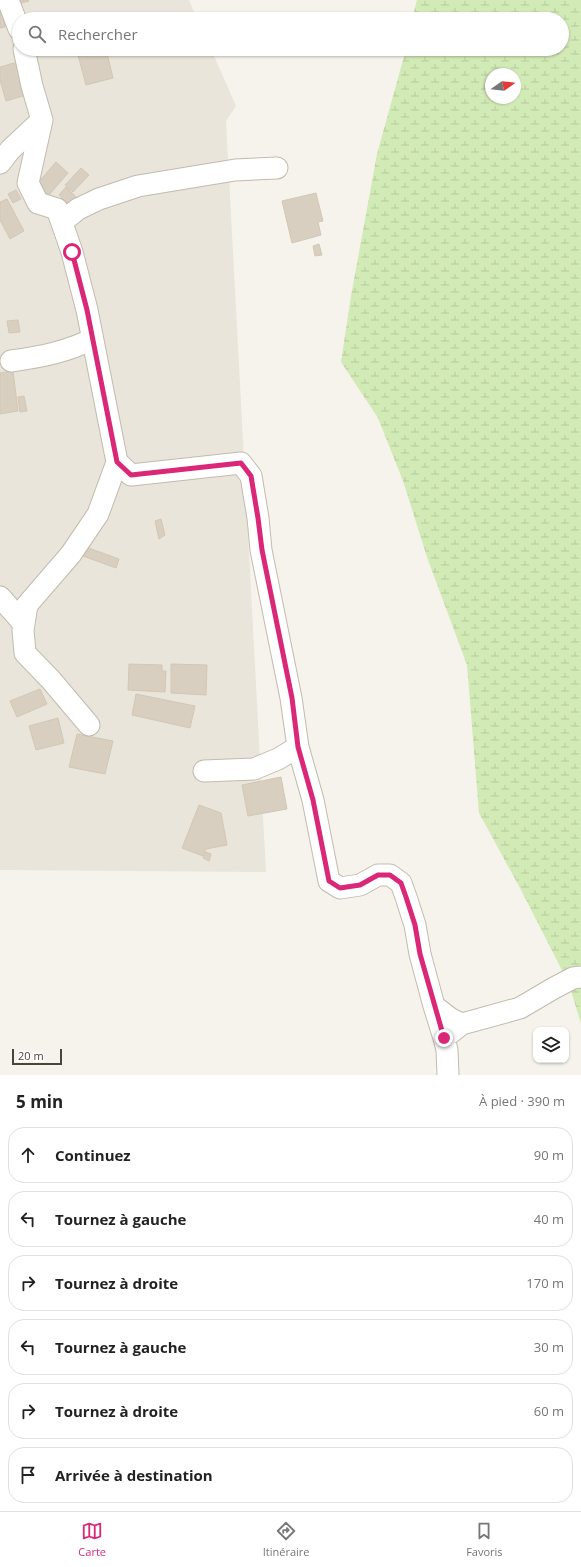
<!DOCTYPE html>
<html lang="fr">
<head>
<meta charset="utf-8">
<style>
  body { margin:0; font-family:"Open Sans",sans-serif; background:#f2f2f2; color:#222 }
  .controls { position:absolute; right:12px; bottom:12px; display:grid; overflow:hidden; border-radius:8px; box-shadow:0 1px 3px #0004 }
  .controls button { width:36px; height:36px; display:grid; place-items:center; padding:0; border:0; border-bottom:1px solid #e0e0e0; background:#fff; color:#222; font:20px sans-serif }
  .compass { position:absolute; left:485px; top:68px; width:36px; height:36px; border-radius:50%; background:#fff; box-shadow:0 1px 3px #0004; rotate:75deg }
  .scale { position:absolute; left:12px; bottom:10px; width:50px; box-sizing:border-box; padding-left:4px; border:2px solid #4b4439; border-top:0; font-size:11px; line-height:14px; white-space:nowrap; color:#4b4439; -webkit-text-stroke:3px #fff; paint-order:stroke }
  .stop { position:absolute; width:12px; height:12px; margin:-9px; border:3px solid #db2777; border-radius:50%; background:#fff }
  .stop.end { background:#db2777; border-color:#fff; box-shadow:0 1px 4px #0008 }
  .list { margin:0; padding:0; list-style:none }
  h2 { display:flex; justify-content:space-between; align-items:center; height:52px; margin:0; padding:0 16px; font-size:17px }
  h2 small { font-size:13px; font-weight:400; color:#767676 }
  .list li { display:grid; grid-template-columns:26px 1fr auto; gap:12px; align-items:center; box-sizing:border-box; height:56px; margin:0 8px 8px; padding:0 8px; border:1px solid #e0e0e0; border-radius:16px }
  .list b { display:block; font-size:15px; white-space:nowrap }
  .list em { font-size:13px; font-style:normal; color:#767676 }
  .icon { flex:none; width:22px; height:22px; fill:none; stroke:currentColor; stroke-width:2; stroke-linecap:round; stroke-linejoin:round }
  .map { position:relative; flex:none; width:581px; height:1075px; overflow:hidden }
  .search { position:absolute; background:#fff; box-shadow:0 1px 3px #0004; left:12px; right:12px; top:12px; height:44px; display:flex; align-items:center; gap:10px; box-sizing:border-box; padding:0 14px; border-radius:22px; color:#767676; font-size:15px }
  .sheet { height:436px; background:#fff }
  nav { display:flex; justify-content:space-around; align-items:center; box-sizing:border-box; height:56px; border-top:1px solid #e0e0e0; background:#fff; font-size:11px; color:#767676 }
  nav a { display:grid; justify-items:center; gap:2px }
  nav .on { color:#db2777 }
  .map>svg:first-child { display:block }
  .residential { fill:#eae5da }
  .wetland { fill:url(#wetland-marsh); fill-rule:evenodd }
  .building { fill:#d8cfc1; stroke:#d3c7b4 }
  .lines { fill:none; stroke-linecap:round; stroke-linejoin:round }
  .minor-casing { stroke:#c2bbae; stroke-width:23 }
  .minor { stroke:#fff; stroke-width:21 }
  .route { stroke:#db2777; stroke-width:5 }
</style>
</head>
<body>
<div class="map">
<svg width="581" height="1075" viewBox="0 0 581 1075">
  <defs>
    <pattern id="wetland-marsh" width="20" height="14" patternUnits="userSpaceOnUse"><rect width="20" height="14" fill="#d2eab5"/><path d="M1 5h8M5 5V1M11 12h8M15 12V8" fill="none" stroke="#b6ca9c"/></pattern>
  </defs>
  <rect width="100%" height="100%" fill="#f6f3ec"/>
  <!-- residential -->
  <path class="residential" d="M0,0H189L197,19H19V49H211L236,106L226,121L266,872L0,870Z"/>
  <!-- wetland -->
  <path class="wetland" d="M417,0H581V1024L569,984L520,888L479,813L467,665L428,560L403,481L378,418L341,362L351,296L377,154L406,49H562V19H412ZM491,74H515V98H491Z"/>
  <!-- building -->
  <path class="building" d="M19,0H28L29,1L21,3Z
    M0,13H2L5,27L0,28Z
    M81,49H106L113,78L86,85L78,55L82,54Z
    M21,61L26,95L6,101L0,80V67Z
    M56,162L68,173L49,195L36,185Z
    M81,168L89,175L73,192L65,185Z
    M66,187L76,197L69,205L59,195Z
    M16,190L21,199L13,203L8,194Z
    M316,193L323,221L318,222L321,235L292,243L282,201Z
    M7,199L24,231L10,239L0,220V202Z
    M319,244L322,255L315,256L313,246Z
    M18,320L20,332L9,333L7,321Z
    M13,371L18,411L0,414V373Z
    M24,396L27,411L20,412L18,397Z
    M161,519L165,535L159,539L155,521Z
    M86,547L119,559L116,568L83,556Z
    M129,664L162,665V671H166L165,692L128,690Z
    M171,664L207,665L206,695L171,693Z
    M40,689L47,704L17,717L10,701Z
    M136,694L195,706L190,728L132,715Z
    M58,718L64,743L36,750L29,726Z
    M77,734L113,741L105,774L69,767Z
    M281,777L287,809L248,816L242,785Z
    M199,805L221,813L227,845L206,849L203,856L182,848Z
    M206,852L211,854L209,861L203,858Z"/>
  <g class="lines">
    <defs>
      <path id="minor" d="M8,0L19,29
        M24,49L32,86L42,120L28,183L38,203L57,209L72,252L87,310L117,462L98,514L71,554L27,605L23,630L25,653L51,680L89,725
        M0,163L10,150L42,120
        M62,222L78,209L99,199L138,186L235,170L277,168
        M11,361C40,357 67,352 92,339
        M117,462L131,475L241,463L251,476L258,518L261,550L291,698L298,747L313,800L329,881L340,888L360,885L378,875H390L401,883L406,897L415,925L420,954L434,1006L451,1019L462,1024L520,1008L554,988L573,978L581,977
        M0,597L24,624
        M204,771L254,769L278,759L298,747
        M434,1006L444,1038L462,1024
        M444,1038L447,1050L448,1075"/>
    </defs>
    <!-- minor casing -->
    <use href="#minor" class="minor-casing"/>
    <!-- minor -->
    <use href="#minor" class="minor"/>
  </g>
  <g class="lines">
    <!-- route -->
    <path class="route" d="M72,252L87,310L117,462L131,475L241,463L251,476L258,518L262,550L292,698L298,747L313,800L329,881L340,888L360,885L378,875H390L401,883L406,897L415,925L420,954L444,1038"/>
  </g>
</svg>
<div class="controls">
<button><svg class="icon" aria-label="layers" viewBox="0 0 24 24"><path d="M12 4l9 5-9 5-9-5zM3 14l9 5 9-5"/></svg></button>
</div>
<svg class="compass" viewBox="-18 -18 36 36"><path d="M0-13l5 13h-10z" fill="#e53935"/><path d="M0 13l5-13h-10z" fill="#767676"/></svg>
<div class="scale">20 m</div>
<div class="stop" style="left:72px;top:252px"></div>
<div class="stop end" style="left:444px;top:1038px"></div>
<div class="search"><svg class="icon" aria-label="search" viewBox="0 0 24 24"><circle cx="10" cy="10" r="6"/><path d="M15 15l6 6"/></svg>Rechercher</div>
</div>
<section class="sheet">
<h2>5 min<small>À pied · 390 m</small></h2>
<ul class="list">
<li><svg class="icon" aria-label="ahead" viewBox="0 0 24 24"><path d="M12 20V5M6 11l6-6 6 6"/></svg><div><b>Continuez</b></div><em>90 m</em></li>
<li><svg class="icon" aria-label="left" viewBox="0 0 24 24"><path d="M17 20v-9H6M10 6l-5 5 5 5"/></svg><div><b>Tournez à gauche</b></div><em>40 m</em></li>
<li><svg class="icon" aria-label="right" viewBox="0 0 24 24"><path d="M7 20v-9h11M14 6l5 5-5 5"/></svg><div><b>Tournez à droite</b></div><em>170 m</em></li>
<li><svg class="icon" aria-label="left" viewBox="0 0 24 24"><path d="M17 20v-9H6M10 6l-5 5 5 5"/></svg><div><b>Tournez à gauche</b></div><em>30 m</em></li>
<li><svg class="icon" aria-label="right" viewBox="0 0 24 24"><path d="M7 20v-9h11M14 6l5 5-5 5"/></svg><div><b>Tournez à droite</b></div><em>60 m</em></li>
<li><svg class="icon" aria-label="arrive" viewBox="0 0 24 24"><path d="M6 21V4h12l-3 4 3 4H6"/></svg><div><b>Arrivée à destination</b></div></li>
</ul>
</section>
<nav>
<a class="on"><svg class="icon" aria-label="map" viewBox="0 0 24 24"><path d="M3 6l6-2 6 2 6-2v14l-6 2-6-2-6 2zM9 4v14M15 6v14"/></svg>Carte</a>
<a><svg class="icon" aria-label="directions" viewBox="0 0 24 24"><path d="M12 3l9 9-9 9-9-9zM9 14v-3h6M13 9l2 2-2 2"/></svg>Itinéraire</a>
<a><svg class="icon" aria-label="saved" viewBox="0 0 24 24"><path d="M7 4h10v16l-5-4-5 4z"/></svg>Favoris</a>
</nav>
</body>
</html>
